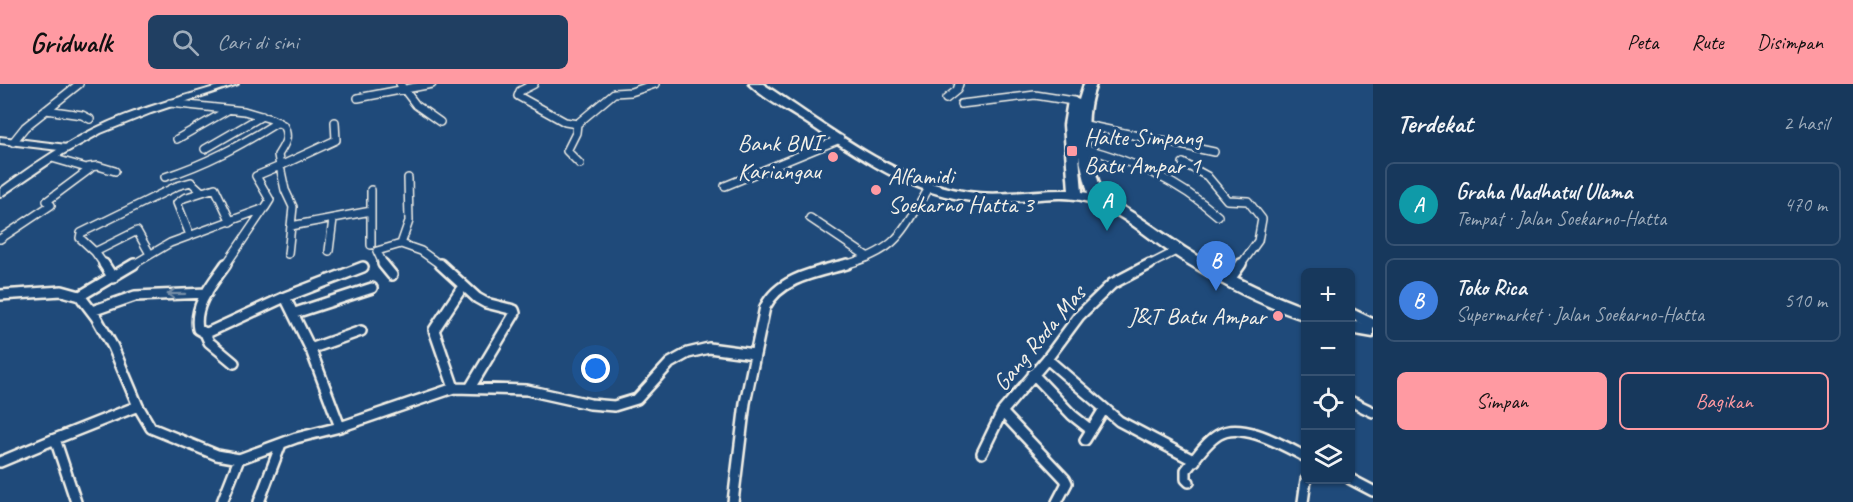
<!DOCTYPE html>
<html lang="id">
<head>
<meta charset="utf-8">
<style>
  body { margin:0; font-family:Caveat,sans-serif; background:#203f62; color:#f1f3f6 }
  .controls { position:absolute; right:18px; bottom:18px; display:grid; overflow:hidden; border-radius:9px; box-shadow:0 2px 4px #0004 }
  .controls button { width:54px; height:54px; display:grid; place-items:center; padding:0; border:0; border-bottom:2px solid #365272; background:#17385c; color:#f1f3f6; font:30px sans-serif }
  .you { position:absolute; left:596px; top:285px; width:21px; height:21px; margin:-15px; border:4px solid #fff; border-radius:50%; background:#1a73e8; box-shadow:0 0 0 9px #1a73e833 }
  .badge { display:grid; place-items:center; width:39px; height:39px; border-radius:50%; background:#ff9aa2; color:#fff; font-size:20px; font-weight:700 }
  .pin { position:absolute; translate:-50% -50px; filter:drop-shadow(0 2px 3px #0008) }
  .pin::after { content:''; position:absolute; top:32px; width:21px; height:18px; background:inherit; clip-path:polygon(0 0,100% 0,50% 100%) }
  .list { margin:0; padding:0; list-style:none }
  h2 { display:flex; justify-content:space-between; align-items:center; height:78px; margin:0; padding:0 24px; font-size:26px }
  h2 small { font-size:20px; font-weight:400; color:#9eacbb }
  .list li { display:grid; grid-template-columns:39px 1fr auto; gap:18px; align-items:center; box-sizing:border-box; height:84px; margin:0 12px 12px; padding:0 12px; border:2px solid #365272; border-radius:9px }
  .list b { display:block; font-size:22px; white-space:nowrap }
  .list p { margin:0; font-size:20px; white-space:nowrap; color:#9eacbb }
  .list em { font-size:20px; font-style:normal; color:#9eacbb }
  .actions { display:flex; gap:12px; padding:18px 24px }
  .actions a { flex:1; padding:14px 0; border:2px solid #ff9aa2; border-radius:9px; text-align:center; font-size:21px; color:#ff9aa2 }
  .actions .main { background:#ff9aa2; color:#111 }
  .icon { flex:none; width:33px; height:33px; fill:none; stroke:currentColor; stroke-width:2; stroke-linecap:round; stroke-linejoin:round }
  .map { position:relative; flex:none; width:1373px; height:418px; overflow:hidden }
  header { display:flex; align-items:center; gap:36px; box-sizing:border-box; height:84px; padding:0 30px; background:#ff9aa2; color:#111 }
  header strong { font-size:28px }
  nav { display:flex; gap:33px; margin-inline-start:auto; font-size:21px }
  .search { width:420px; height:54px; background:#203f62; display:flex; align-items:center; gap:15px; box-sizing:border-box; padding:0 21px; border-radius:9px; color:#9eacbb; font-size:22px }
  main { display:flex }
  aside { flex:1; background:#17385c }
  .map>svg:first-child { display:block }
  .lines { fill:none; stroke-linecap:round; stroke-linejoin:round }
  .street-far1-casing { stroke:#f4f1e8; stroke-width:10 }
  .street-casing { stroke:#f4f1e8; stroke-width:14 }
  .secondary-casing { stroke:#f4f1e8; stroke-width:4 }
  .primary-casing { stroke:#f4f1e8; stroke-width:4 }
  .highway-casing { stroke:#f4f1e8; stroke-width:5 }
  .street-far1 { stroke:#1f4a7a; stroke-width:7 }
  .street { stroke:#1f4a7a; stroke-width:9 }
  .secondary { fill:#1f4a7a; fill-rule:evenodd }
  .primary { fill:#1f4a7a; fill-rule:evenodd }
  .highway { fill:#1f4a7a; fill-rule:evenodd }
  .oneway { stroke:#748da6 }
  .poi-dot { fill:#ff9aa2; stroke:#1f4a7a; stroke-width:2 }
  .labels { text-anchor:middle; stroke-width:6; stroke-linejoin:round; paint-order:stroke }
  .poi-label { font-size:24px; fill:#f4f1e8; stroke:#1f4a7a; text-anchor:start }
  .street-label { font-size:24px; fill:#f4f1e8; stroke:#1f4a7a }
</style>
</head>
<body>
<header>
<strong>Gridwalk</strong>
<div class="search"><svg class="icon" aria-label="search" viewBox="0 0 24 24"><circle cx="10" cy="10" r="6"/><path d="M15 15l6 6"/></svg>Cari di sini</div>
<nav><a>Peta</a><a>Rute</a><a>Disimpan</a></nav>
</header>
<main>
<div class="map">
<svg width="1373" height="418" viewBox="0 0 1373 418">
  <rect width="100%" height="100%" fill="#1f4a7a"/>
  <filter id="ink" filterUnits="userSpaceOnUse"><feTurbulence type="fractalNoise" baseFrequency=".0167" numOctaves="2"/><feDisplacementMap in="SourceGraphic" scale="12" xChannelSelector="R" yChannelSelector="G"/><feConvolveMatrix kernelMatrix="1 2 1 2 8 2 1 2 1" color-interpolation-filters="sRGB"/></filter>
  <g filter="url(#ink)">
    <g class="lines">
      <defs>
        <path id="street-far1" d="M400,0L416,21L440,38
          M534,0L520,7L518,12L565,38L577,40L614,9L631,8L655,0
          M358,14L432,0
          M946,15L957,6L959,0
          M961,20L1035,11L1073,17
          M46,26L82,31L90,35
          M577,40L576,49L567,67L580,80
          M1081,40L1214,68
          M177,55L228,26
          M13,58L25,43L79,0
          M1083,64C1134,77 1178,97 1218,132
          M205,65L262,32
          M1183,79L1207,92L1227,116L1248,117L1262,135L1258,157L1240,182
          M89,83L98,82L115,87
          M165,93C206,80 241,61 278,38
          M408,94L409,137L401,160L421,167L442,182
          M725,102L840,55
          M371,106V127
          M810,134L868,173
          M291,142L371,127V161
          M190,151L177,119L184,114L215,104L231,138
          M0,155L51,121L47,117L90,85L52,74
          M329,167L333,135
          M95,168L137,147L150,170
          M288,170L293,123L285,106L280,82L336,56L335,38
          M105,182L95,168L80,154L81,149L177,102L191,98L202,108
          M131,182L170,159L265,124L270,116L256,92L280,82L278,71C285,60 290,53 283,41L271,35L244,27L170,19
          M225,182L264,125
          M384,182L377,167L401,160
          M841,182C897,167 901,151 929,104
          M1147,182L1178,166"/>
        <path id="street" d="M104,180L113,194
          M226,180C213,199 193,221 198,245L205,249L209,248L285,213L311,266L340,343
          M383,180L392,191
          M440,180L477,214L486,219L514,226L515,229L470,304
          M1229,197L1241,180
          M0,211L62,207L80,212L96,233L113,263L138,322L151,344L217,371L239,375L296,354L340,343L454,304L527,306L590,320L614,322L637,315L670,279L688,269L709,264L754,270
          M80,212L134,180
          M285,213L363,183
          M92,227L135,212L207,209
          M295,229L372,204
          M1350,229L1373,240
          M205,249L209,258L234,279
          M310,265L361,247
          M1047,275L1119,337L1195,377
          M1033,290L1072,331L1091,346
          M454,304L434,246L463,202
          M1350,317L1373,328
          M1085,356L1104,325
          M982,369L1002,328
          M0,378L55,355
          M1350,395L1373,407
          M1189,398L1186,395V386C1195,375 1206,358 1218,351C1241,336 1284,362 1306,373
          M76,418L55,355L138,322
          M222,418L239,375
          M259,418L281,360
          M733,418L745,319L765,223C780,193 818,188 847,180
          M1057,418L1067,399L1065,395L1002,328L1047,275L1079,232L1112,200L1150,180
          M1303,418L1306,396"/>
        <path id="secondary" d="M0,53L67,61L72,64L67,67L0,59Z"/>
        <path id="primary" d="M225,0H238L151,29L101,49L63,70L0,113V105C30,83 60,62 94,45C135,25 181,13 225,0Z"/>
        <path id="highway" d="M749,0H763C824,39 895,98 968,108C1002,113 1035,105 1069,106L1064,41L1068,17L1074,14L1079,16L1084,0H1096C1081,39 1091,75 1103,113C1133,126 1158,147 1185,164C1223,188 1263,208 1306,224V236C1258,221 1213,196 1171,169C1146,152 1123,131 1095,120C1060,106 1019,121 982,118C912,113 858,72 802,36C785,25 763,14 749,0ZM1079,72L1088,109L1082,108Z
          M1350,237L1373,241V253L1350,249Z"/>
      </defs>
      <!-- street-far1 casing -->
      <use href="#street-far1" class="street-far1-casing"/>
      <!-- street casing -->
      <use href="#street" class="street-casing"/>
      <!-- secondary casing -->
      <use href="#secondary" class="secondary-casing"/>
      <!-- primary casing -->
      <use href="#primary" class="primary-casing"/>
      <!-- highway casing -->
      <use href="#highway" class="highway-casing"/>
      <!-- street-far1 -->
      <use href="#street-far1" class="street-far1"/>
      <!-- street -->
      <use href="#street" class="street"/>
      <!-- secondary -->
      <use href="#secondary" class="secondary"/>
      <!-- primary -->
      <use href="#primary" class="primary"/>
      <!-- highway -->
      <use href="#highway" class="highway"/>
    </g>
    <!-- one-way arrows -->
    <defs><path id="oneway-shaft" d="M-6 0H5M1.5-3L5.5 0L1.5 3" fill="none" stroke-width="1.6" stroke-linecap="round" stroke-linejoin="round" transform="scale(1.5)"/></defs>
    <use class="oneway" href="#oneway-shaft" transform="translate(176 210) rotate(179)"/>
  </g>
  <!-- markers -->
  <g class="poi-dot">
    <rect x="1066" y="61" width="12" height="12" rx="3"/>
    <circle cx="833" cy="73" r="6"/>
    <circle cx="876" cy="106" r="6"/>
    <circle cx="1278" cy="232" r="6"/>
  </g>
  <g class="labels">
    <!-- poi labels -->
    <g class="poi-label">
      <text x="1084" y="61">Halte Simpang<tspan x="1084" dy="28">Batu Ampar 1</tspan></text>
      <text x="821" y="67" text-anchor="end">Bank BNI<tspan x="821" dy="28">Kariangau</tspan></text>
      <text x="888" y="100">Alfamidi<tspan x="888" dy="28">Soekarno Hatta 3</tspan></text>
      <text x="1266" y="240" text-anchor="end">J&amp;T Batu Ampar</text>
    </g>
    <!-- street labels -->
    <g class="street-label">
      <text transform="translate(1039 254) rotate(-50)" y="8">Gang Roda Mas</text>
    </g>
  </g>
</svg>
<div class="controls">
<button>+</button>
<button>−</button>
<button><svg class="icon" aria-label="locate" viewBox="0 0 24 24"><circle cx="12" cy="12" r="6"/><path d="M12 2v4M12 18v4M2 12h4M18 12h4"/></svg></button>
<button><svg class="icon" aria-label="layers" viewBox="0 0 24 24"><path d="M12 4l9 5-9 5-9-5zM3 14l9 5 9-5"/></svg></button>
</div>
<div class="you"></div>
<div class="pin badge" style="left:1107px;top:147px;background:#0f9aa8">A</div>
<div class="pin badge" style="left:1216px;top:207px;background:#3f7fe0">B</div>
</div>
<aside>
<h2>Terdekat<small>2 hasil</small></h2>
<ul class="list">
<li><span class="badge" style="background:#0f9aa8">A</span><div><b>Graha Nadhatul Ulama</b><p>Tempat · Jalan Soekarno-Hatta</p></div><em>470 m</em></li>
<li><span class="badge" style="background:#3f7fe0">B</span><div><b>Toko Rica</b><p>Supermarket · Jalan Soekarno-Hatta</p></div><em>510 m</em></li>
</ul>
<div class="actions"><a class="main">Simpan</a><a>Bagikan</a></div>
</aside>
</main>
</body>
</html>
